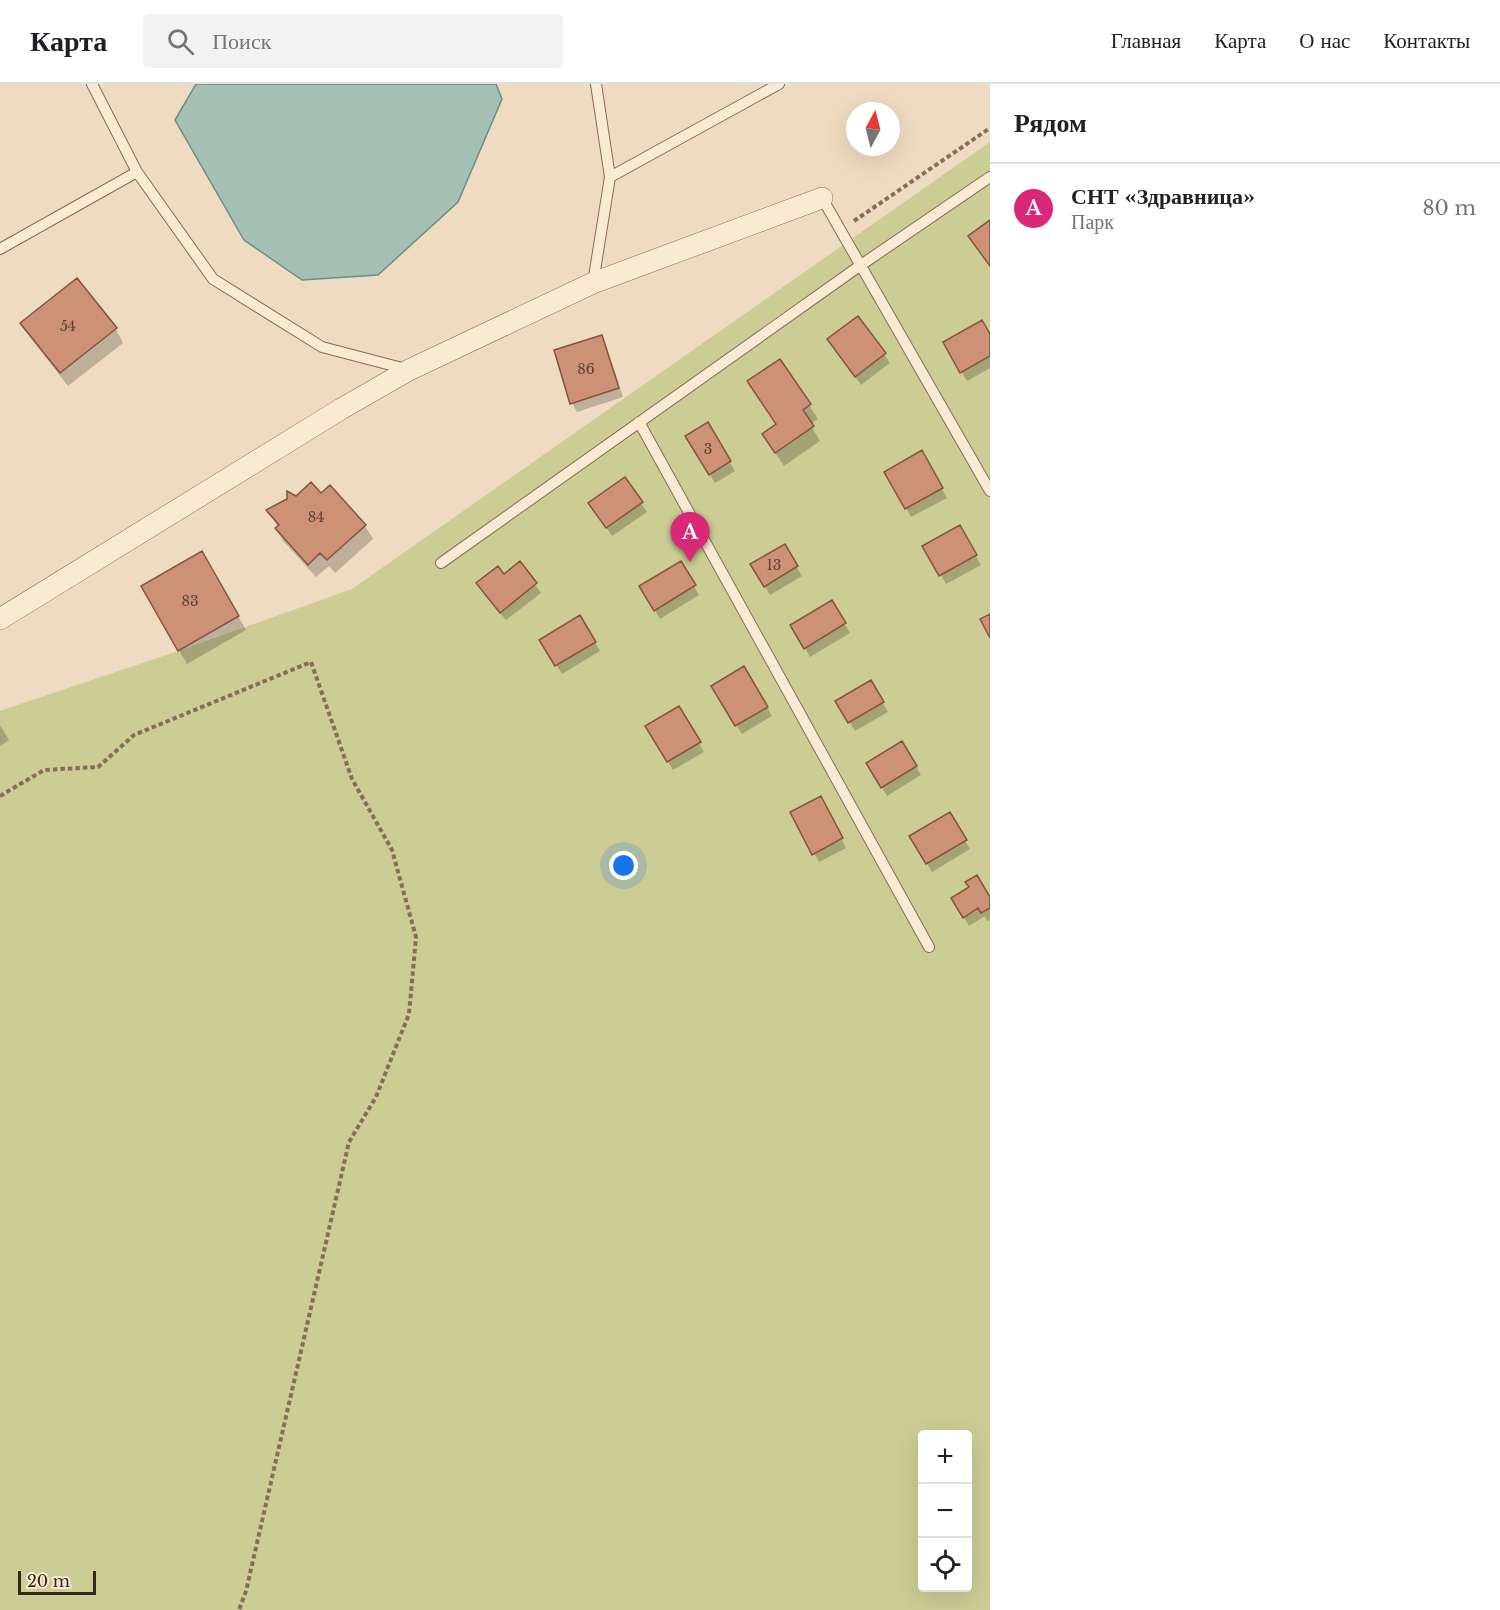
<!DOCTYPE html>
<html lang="ru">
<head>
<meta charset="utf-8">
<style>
  body { margin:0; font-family:"Libre Baskerville",serif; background:#f2f2f2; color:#202124 }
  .controls { position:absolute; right:18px; bottom:18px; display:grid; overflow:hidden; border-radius:6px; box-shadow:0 6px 24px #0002 }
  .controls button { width:54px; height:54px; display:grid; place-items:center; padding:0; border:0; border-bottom:2px solid #e0e0e0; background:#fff; color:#202124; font:30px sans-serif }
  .compass { position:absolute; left:846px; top:18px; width:54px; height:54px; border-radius:50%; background:#fff; box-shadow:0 6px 24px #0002; rotate:7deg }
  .scale { position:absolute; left:18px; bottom:15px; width:78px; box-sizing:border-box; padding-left:6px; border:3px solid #37271d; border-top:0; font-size:16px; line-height:21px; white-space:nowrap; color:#37271d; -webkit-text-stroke:4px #f5e7d1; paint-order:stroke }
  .you { position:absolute; left:624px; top:782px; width:21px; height:21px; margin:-15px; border:4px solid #fff; border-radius:50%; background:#1a73e8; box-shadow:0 0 0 9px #1a73e833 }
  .badge { display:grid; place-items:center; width:39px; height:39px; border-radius:50%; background:#db2777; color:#fff; font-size:20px; font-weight:700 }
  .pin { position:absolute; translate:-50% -50px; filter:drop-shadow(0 2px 3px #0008) }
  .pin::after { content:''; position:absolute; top:32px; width:21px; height:18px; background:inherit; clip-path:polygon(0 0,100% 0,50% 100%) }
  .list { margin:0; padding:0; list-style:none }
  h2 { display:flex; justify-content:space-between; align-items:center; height:78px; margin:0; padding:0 24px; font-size:26px }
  h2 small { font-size:20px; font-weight:400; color:#757577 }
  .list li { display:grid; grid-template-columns:39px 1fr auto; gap:18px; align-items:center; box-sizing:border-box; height:90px; padding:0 24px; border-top:2px solid #e0e0e0 }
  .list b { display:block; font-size:22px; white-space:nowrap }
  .list p { margin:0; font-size:20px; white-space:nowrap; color:#757577 }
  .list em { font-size:20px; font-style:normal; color:#757577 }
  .icon { flex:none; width:33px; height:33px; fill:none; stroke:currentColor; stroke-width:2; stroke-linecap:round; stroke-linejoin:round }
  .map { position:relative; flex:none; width:990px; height:1526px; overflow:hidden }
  header { display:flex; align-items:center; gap:36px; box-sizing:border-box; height:84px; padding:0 30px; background:#fff; border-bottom:2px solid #e0e0e0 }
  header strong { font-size:28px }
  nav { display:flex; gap:33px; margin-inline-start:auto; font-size:21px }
  .search { width:420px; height:54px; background:#f2f2f2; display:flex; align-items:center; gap:15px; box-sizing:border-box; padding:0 21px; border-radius:6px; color:#757577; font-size:22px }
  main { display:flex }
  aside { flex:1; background:#fff }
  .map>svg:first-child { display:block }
  .green { fill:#cccc95; fill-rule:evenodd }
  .water { fill:#a4c0b5; stroke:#6b8e81; stroke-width:1.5 }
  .shadow { fill:#0003 }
  .building { fill:#cc9177; stroke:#86533e; stroke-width:1.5 }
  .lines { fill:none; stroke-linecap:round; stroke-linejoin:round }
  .lane-casing { stroke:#876c59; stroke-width:12 }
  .street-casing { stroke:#876c59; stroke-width:22 }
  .path { stroke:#876c59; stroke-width:4; stroke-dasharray:4.5 3; stroke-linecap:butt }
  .lane { stroke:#f9ead4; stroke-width:10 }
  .street { stroke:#f9ead4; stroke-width:21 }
  .labels { text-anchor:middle; stroke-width:4.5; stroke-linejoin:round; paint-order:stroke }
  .number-label { font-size:14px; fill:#5c4234 }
</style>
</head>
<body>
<header>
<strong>Карта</strong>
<div class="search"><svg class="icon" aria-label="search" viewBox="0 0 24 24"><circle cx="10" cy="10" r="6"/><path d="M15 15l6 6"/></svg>Поиск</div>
<nav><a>Главная</a><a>Карта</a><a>О нас</a><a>Контакты</a></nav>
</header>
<main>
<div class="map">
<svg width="990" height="1526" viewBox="0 0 990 1526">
  <rect width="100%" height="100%" fill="#eedbc1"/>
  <!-- green -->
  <path class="green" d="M990,58V1526H0V627L178,567L352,505ZM922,1350H968V1504H922Z"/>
  <!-- water -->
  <path class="water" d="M196,0H496L502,15L458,118L378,191L302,196L244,156L175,36Z"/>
  <!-- shadow -->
  <path class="shadow" d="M77,196L116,245L123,259L68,302L30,253L22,239Z
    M858,234L890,279L861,301L834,264Z
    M601,252L606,261L623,313L577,328L572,319Z
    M990,253V284L967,297L945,259Z
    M780,277L818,335L810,340L820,357L784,382L772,364L777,341L749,298Z
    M707,340L735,387L715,399L687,352Z
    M922,368L947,414L911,433L886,388Z
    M625,395L647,428L612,452L595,428Z
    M320,411L365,442L373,455L335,489L329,482L316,493L284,458L276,445L278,443L268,427L296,414Z
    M959,443L981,481L946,500L924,462Z
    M784,462L802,492L770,511L752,481Z
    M202,469L246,546L187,580L143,503Z
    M520,479L541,509L506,536L483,508L478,499L503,492Z
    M681,479L699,511L660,535L641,503Z
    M831,518L850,549L810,573L792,541Z
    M580,533L600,567L562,590L541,556Z
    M744,584L772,632L742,650L713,603Z
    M870,598L888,628L855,647L837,618Z
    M678,624L704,668L673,686L647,643Z
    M0,641L9,656L0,662Z
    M902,660L921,691L887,712L868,680Z
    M825,723L846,764L819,778L792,729Z
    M949,730L970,765L932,788L911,753Z
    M953,815L990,816V836L987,837L985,832L969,842Z"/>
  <!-- building -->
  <path class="building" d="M990,136V182L968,152Z
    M77,194L117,244L60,289L20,239Z
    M858,232L886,269L855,293L827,255Z
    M982,236L990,250V272L960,289L943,258Z
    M602,251L619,304L570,320L554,266Z
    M780,275L811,320L803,326L814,342L775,369L762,350L776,340L747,297Z
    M708,338L731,377L709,391L685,352Z
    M922,366L943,404L905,425L884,388Z
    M625,393L643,418L606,444L588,419Z
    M311,398L321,409L330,401L366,441L327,476L320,469L308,481L275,444L279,441L266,426L287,415V407L296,412Z
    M960,441L977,471L939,492L922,462Z
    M785,460L798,482L764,503L750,480Z
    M202,467L239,532L178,567L141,502Z
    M520,477L537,499L500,529L476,499L498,482L504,490Z
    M681,477L696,501L654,527L639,502Z
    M832,516L846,539L804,565L790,541Z
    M990,530V554L980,535Z
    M580,531L596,558L555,582L539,556Z
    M744,582L768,623L735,642L711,602Z
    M871,596L884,618L848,639L835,617Z
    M679,622L701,658L667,678L645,642Z
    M902,657L917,682L881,704L866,679Z
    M821,712L843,754L812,771L790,728Z
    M950,728L967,756L926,780L909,752Z
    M977,791L990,813V824L981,829L978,824L963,834L951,814L969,803L965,798Z"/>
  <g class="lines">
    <defs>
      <path id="lane" d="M92,0L137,88
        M610,93L779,0
        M822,114L990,407
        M0,165L137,88L213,195L322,263L406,285
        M593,199L610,93L596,0
        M639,338L929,863
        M441,479L861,181L990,93"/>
      <path id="street" d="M0,535L341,325L409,286L593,199L822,114"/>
    </defs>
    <!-- lane casing -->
    <use href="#lane" class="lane-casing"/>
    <!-- street casing -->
    <use href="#street" class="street-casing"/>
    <!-- path -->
    <path class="path" d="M854,137L990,44
      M0,712L44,686L98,683L134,651L311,578L352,695L392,766L416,853L409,930L376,1013L349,1058L246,1507L239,1526"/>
    <!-- lane -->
    <use href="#lane" class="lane"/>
    <!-- street -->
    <use href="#street" class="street"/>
  </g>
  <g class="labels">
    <!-- number labels -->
    <g class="number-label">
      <text x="68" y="247">54</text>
      <text x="586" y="290">86</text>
      <text x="708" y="370">3</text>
      <text x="316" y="438">84</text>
      <text x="774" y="486">13</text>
      <text x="190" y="522">83</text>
    </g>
  </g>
</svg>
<div class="controls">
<button>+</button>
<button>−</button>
<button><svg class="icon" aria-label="locate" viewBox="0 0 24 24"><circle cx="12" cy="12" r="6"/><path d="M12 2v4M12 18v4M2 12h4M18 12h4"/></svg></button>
</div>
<svg class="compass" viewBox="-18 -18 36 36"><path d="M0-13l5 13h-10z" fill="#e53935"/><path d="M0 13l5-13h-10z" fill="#757577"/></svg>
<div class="scale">20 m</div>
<div class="you"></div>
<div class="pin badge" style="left:690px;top:478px">A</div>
</div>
<aside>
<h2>Рядом<small></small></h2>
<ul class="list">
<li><span class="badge">A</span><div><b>СНТ «Здравница»</b><p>Парк</p></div><em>80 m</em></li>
</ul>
</aside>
</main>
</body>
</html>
